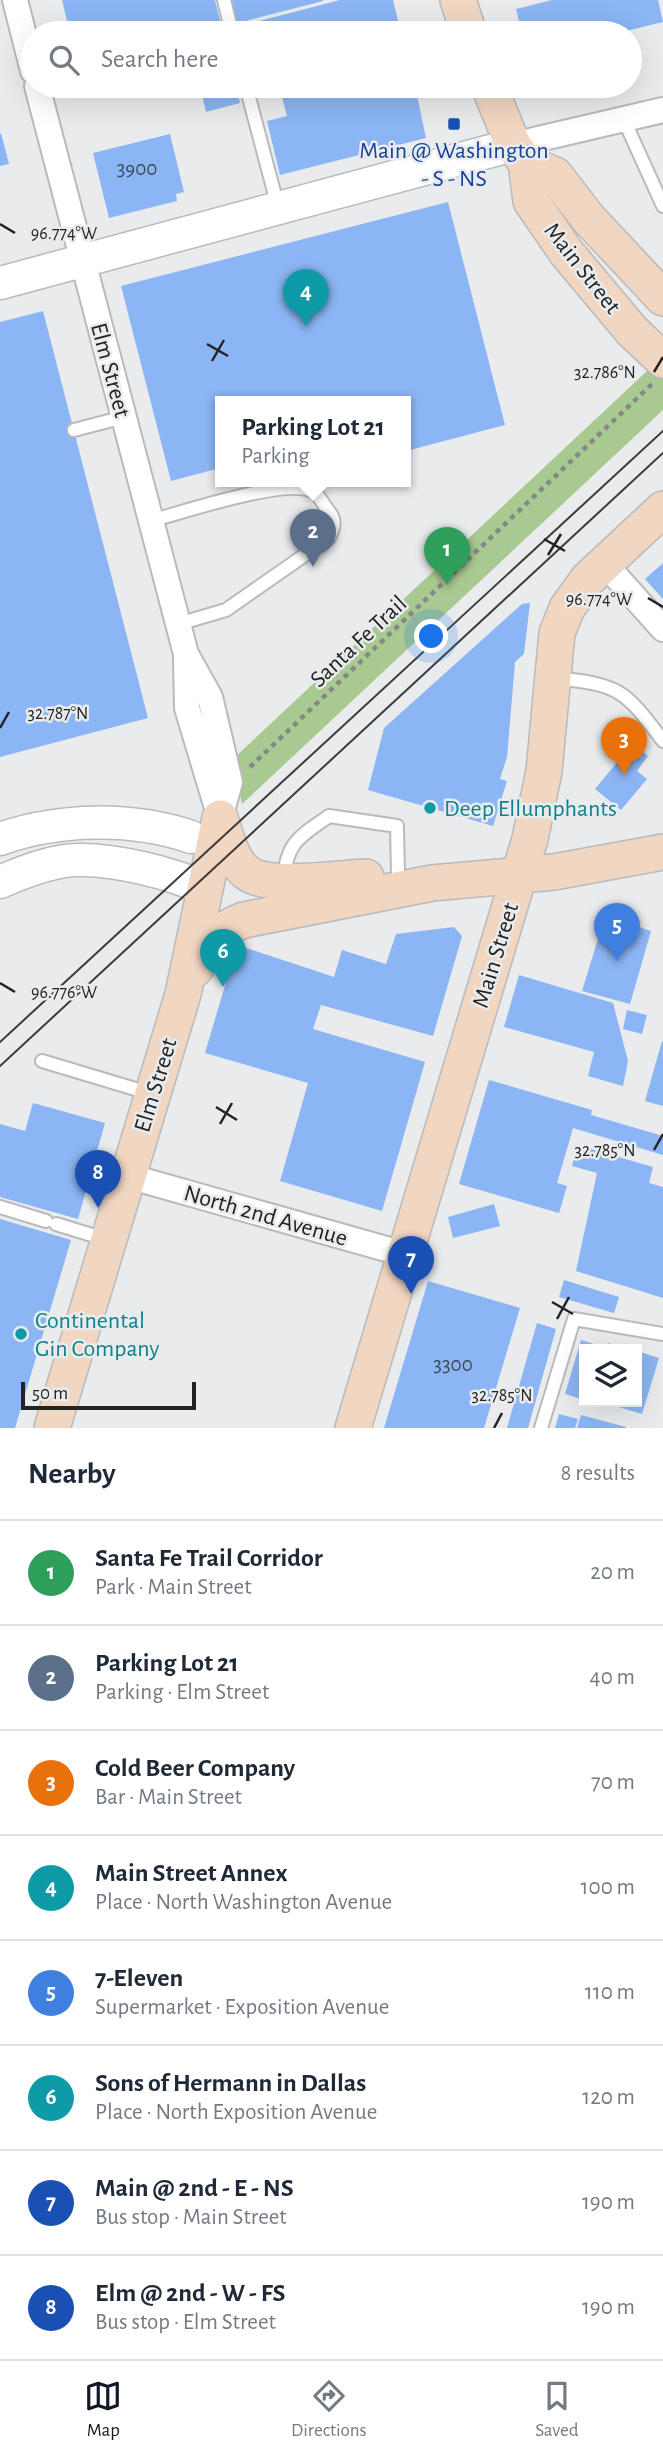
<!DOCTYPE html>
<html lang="en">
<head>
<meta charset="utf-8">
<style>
  body { margin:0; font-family:"Alegreya Sans",sans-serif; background:#f6f6f7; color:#1f2937 }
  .controls { position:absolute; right:21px; bottom:21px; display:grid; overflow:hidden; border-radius:0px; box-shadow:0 7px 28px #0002 }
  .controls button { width:63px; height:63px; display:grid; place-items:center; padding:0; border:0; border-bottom:2px solid #e0e1e3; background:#fff; color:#1f2937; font:35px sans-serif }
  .scale { position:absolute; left:21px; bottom:18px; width:175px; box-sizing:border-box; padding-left:7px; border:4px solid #222323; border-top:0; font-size:19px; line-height:24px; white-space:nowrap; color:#222323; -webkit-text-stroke:5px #e9ebed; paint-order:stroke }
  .you { position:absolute; left:432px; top:637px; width:24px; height:24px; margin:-18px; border:5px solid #fff; border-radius:50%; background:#1a73e8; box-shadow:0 0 0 10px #1a73e833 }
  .badge { display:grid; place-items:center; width:46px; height:46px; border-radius:50%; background:#111827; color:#fff; font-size:23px; font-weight:700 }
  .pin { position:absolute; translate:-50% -58px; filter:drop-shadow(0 2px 4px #0008) }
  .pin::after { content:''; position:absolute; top:37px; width:24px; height:21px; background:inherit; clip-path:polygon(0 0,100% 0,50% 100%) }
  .popup { position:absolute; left:215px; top:396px; width:196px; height:91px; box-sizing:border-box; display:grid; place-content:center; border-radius:0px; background:#fff; filter:drop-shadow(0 2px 5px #0005); font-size:23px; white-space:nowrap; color:#747a83 }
  .popup b { font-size:26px; color:#1f2937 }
  .popup::after { content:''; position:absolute; left:50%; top:100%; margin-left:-14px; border:14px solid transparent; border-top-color:#fff }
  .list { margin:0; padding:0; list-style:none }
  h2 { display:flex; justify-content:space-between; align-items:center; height:91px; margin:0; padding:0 28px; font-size:30px }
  h2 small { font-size:23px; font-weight:400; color:#747a83 }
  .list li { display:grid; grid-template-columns:46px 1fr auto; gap:21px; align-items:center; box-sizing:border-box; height:105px; padding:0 28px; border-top:2px solid #e0e1e3 }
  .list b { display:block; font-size:26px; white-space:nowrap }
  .list p { margin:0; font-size:23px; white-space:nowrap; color:#747a83 }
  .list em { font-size:23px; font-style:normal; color:#747a83 }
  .icon { flex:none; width:38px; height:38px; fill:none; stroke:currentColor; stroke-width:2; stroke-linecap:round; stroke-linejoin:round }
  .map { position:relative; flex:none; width:663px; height:1428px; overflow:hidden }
  .search { position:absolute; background:#fff; box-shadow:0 7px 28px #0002; left:21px; right:21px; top:21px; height:77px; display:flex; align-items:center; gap:18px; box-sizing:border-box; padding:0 24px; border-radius:38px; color:#747a83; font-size:26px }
  .sheet { height:931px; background:#fff }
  nav { display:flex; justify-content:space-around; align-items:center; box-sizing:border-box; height:98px; border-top:2px solid #e0e1e3; background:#fff; font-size:19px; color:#747a83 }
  nav a { display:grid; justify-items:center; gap:4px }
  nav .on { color:#111827 }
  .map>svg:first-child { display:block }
  .green { fill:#a8c990 }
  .building { fill:#8bb5f4 }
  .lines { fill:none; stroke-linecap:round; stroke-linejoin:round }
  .service-casing { stroke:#b8babc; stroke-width:16 }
  .minor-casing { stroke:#b8babc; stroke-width:28 }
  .tertiary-casing { stroke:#b8babc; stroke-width:35 }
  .secondary-casing { stroke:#b8babc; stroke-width:38 }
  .path { stroke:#858788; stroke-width:4.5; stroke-dasharray:5 5; stroke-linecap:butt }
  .service { stroke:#fff; stroke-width:12 }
  .minor { stroke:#fff; stroke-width:24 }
  .tertiary { stroke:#fff; stroke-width:32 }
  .secondary { stroke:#f1d6c2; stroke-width:35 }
  .tram { stroke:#3a3b3b; stroke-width:2 }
  .ticks { fill:none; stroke:#222323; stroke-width:2.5 }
  .transit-dot { fill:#1a4fb4; stroke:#e9ebed; stroke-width:2.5 }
  .culture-dot { fill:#0f9aa8; stroke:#e9ebed; stroke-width:2.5 }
  .labels { text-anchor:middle; stroke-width:5; stroke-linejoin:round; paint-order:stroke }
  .number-label { font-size:21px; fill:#3c4857 }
  .transit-label { font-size:24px; fill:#164399; stroke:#e9ebed }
  .street-label { font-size:24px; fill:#222323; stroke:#e9ebed }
  .culture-label { font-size:24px; fill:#0d838f; stroke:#e9ebed; text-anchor:start }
  .ticks-label { font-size:18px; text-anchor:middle; fill:#222323; stroke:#e9ebed; stroke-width:5; stroke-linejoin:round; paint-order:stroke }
</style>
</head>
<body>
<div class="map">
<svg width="663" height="1428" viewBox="0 0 663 1428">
  <rect width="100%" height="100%" fill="#e9ebed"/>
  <!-- green -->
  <path class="green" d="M663,356V410L242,804L233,759Z"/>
  <!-- building -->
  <path class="building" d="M62,0H215L223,33H70Z
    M227,0H323V1L234,24Z
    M340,0H393L401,33H242L240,26Z
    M552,0H658L663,22L618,33H522L516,9Z
    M200,86H236L240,103L206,112Z
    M279,86H415L426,138L280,175L267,121L287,116Z
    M1,133L9,164L0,166V134Z
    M170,134L184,192L176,194L177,201L109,218L93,153Z
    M448,202L505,425L406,451V401H220V468L171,481L121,286Z
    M43,311L148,718L0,757V322Z
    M663,563V599L645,579Z
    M530,603L524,654L515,662L507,757L500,779L507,781L493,826L368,790L384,728L522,604Z
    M633,743L648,756L637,771L647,779L621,810L595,789Z
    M605,916L651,931L630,1004L582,991Z
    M454,927L462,936L433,1036L321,1005L313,1029L425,1062L382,1211L280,1181L308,1083L205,1053L237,945L334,977L342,950L386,964L396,934Z
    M519,975L613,1003L628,1061L623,1086L588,1076L594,1052L504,1027Z
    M627,1010L647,1015L642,1034L623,1029Z
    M662,1041L663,1042V1106L645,1101Z
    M489,1080L592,1110L591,1115L663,1136V1155L573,1128L557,1183L567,1186L559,1213L459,1184Z
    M33,1103L105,1123L78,1219L0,1197V1124L25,1131Z
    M577,1145L653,1167L649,1183L663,1187V1298L576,1271L597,1173L572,1166Z
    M494,1204L500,1226L453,1238L448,1217Z
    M0,1219L71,1240L15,1428H0Z
    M564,1280L619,1297L614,1313L559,1297Z
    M428,1281L520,1308L484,1428H384Z
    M537,1323L556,1329L528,1428H507Z
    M581,1340L600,1346L599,1349H584V1400L565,1394Z
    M608,1343L628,1349H606Z
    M637,1351L659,1358L642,1414L602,1402H637Z
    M559,1414L578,1419L575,1428H555Z
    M581,1415L626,1427V1428H577Z"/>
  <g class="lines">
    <defs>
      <path id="service" d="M224,0L232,33
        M246,86L278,207
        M624,120L663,206
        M74,430L124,417
        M150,521C181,513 289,476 314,492C319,495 323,504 327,509C336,519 335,526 329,538L226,610L178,624
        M553,678C619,684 624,689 663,741
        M284,879C286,842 301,836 329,816L397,826L398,876
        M42,1061L152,1094
        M0,1207L46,1221
        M56,1224L108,1240
        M541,1428L574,1319L663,1334"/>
      <path id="minor" d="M15,0L33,71
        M37,86L186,654L210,697L230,782L220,818
        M513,145L663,110
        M605,564L663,629
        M186,658L187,708L220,818
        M128,1176L404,1254"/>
      <path id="tertiary" d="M0,283L513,145
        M0,839C59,818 132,817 191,837
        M0,882C23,872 53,860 78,860C114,859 173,873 205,889"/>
      <path id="secondary" d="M458,0L469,33
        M489,86L513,145L526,163L531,201L566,252L632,331L663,360
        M526,163L555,175L588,218L663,298
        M220,818C226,836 231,860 246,872C267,890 339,878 366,877
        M195,969C207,944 219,929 244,920L432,883L554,872L663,852
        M52,1428L183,994L220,818
        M353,1428L530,839L544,771L557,633L567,608L588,579L663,509"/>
    </defs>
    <!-- service casing -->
    <use href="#service" class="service-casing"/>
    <!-- minor casing -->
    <use href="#minor" class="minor-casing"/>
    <!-- tertiary casing -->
    <use href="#tertiary" class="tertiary-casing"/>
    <!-- secondary casing -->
    <use href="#secondary" class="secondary-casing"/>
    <!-- path -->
    <path class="path" d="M250,767L652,384"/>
    <!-- service -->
    <use href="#service" class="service"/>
    <!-- minor -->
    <use href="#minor" class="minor"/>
    <!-- tertiary -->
    <use href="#tertiary" class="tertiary"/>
    <!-- secondary -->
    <use href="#secondary" class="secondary"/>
    <!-- tram -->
    <path class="tram" d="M0,1042L663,431
      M0,1066L663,453"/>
  </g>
  <!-- ticks -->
  <path class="ticks" d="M0,224L15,233M207,344L228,356M212,361L224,340M654,372L663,357M544,539L565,551M548,555L561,534M648,598L663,607M0,728L9,712M0,983L15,992M216,1107L237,1120M220,1124L232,1103M654,1150L663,1134M552,1302L573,1314M557,1319L569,1297M494,1428L502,1413"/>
  <!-- markers -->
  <rect class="transit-dot" x="447" y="117" width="14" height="14" rx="3.5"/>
  <g class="culture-dot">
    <circle cx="430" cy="808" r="7"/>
    <circle cx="21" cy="1334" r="7"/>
  </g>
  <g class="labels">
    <!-- number labels -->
    <g class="number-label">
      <text x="137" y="175">3900</text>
      <text x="453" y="1371">3300</text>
    </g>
    <!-- transit labels -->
    <g class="transit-label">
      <text x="454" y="158">Main @ Washington<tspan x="454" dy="28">- S - NS</tspan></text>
    </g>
    <!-- street labels -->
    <g class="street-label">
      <text transform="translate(583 268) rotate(52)" y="8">Main Street</text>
      <text transform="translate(111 370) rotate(75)" y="8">Elm Street</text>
      <text transform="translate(358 641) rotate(-43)" y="8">Santa Fe Trail</text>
      <text transform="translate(495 955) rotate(-73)" y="8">Main Street</text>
      <text transform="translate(155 1085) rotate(-73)" y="8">Elm Street</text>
      <text transform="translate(266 1215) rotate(16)" y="8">North 2nd Avenue</text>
    </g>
    <!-- culture labels -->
    <g class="culture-label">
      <text x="444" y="816">Deep Ellumphants</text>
      <text x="35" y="1328">Continental<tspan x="35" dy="28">Gin Company</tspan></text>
    </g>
  </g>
  <g class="ticks-label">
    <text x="64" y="239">96.774°W</text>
    <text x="605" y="378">32.786°N</text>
    <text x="599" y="605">96.774°W</text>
    <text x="58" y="719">32.787°N</text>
    <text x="64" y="998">96.776°W</text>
    <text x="605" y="1156">32.785°N</text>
    <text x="502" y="1401">32.785°N</text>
  </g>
</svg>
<div class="controls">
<button><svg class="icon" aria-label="layers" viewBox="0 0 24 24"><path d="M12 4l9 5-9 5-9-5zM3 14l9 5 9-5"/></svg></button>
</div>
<div class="scale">50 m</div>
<div class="you"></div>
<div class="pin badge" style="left:447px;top:585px;background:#2e9e5b">1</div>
<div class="pin badge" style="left:313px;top:567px;background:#5c6f8a">2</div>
<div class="popup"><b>Parking Lot 21</b>Parking</div>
<div class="pin badge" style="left:624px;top:775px;background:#e8710a">3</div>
<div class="pin badge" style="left:306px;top:327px;background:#0f9aa8">4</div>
<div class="pin badge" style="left:617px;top:961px;background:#3f7fe0">5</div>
<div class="pin badge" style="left:223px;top:987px;background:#0f9aa8">6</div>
<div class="pin badge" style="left:411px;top:1294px;background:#1a4fb4">7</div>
<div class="pin badge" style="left:98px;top:1208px;background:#1a4fb4">8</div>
<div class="search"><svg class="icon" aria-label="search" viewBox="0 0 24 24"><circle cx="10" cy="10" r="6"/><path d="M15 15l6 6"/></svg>Search here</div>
</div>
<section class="sheet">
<h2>Nearby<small>8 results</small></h2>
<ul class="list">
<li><span class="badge" style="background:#2e9e5b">1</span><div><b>Santa Fe Trail Corridor</b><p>Park · Main Street</p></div><em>20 m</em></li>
<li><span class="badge" style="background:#5c6f8a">2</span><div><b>Parking Lot 21</b><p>Parking · Elm Street</p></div><em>40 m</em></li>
<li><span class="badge" style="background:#e8710a">3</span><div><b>Cold Beer Company</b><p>Bar · Main Street</p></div><em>70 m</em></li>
<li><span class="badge" style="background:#0f9aa8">4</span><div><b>Main Street Annex</b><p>Place · North Washington Avenue</p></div><em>100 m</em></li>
<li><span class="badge" style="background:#3f7fe0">5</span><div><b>7-Eleven</b><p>Supermarket · Exposition Avenue</p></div><em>110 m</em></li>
<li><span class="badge" style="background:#0f9aa8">6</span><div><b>Sons of Hermann in Dallas</b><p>Place · North Exposition Avenue</p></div><em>120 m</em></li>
<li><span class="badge" style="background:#1a4fb4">7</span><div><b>Main @ 2nd - E - NS</b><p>Bus stop · Main Street</p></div><em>190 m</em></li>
<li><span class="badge" style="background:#1a4fb4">8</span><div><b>Elm @ 2nd - W - FS</b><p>Bus stop · Elm Street</p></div><em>190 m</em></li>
</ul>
</section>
<nav>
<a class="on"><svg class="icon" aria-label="map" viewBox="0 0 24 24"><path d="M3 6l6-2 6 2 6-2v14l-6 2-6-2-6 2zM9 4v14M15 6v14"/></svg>Map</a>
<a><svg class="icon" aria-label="directions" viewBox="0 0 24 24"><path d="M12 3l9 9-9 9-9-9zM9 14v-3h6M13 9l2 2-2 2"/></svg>Directions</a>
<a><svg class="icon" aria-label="saved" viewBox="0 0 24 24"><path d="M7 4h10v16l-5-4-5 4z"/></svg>Saved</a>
</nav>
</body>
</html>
